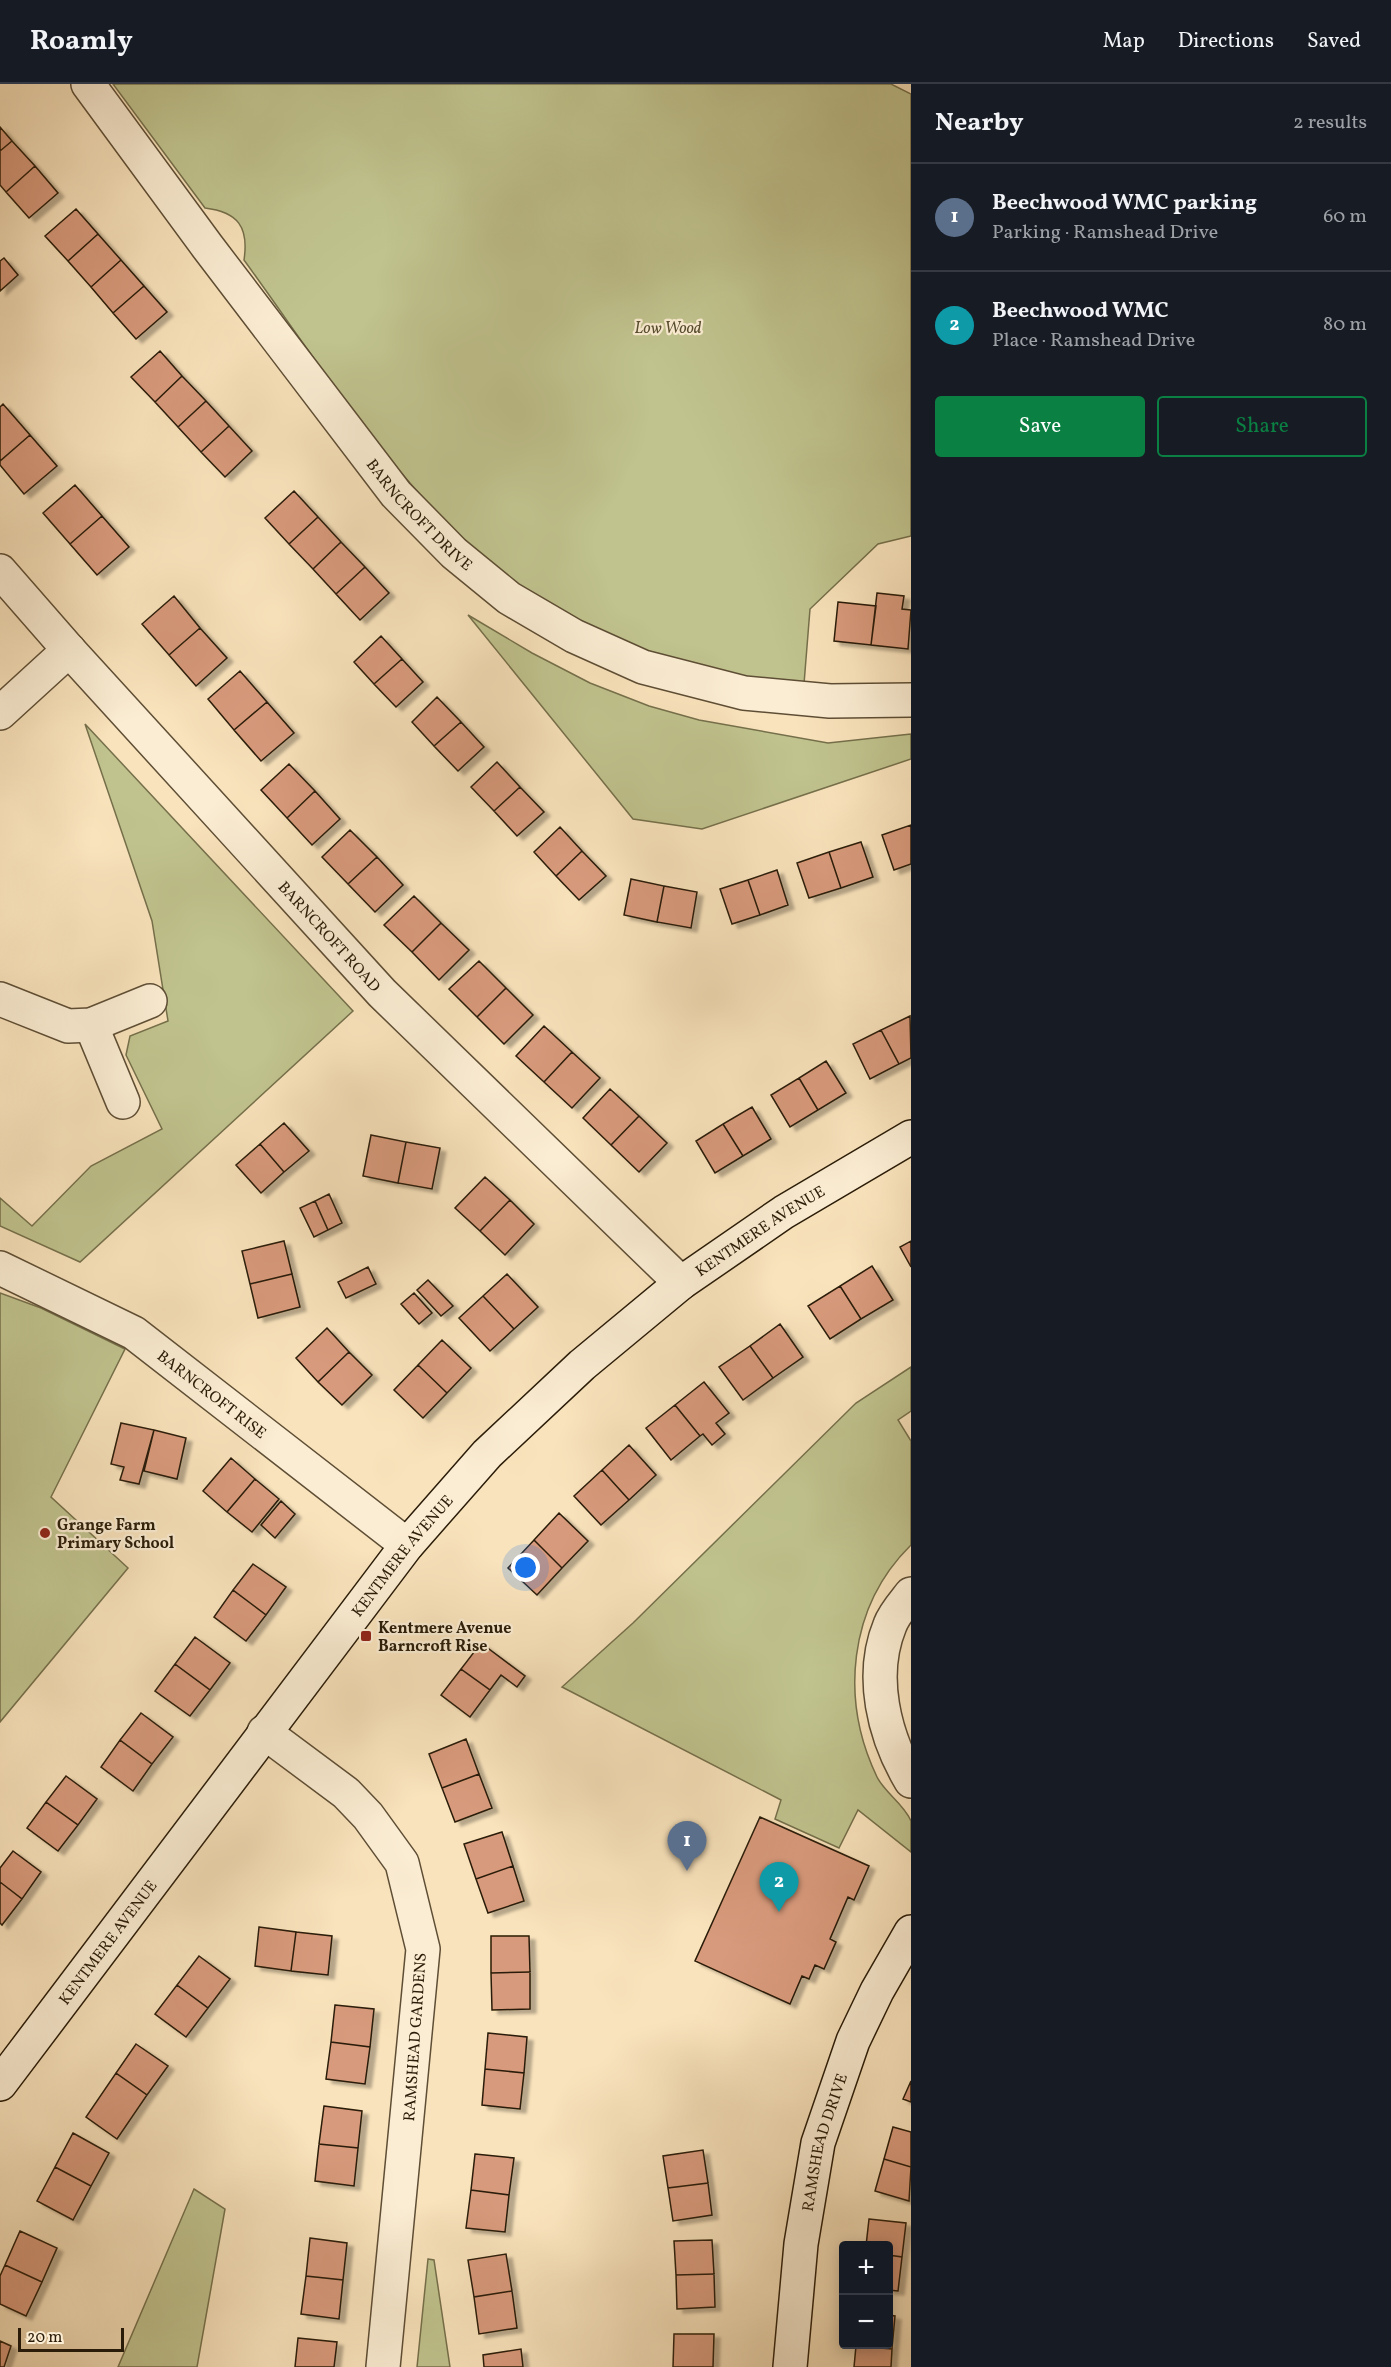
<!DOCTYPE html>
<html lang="en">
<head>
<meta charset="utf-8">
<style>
  body { margin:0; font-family:Vollkorn,serif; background:#242831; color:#f1f3f6 }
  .controls { position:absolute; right:18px; bottom:18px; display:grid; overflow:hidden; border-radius:6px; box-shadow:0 3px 15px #0003 }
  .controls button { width:54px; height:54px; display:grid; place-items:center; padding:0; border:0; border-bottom:2px solid #363941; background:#171b24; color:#f1f3f6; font:30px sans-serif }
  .scale { position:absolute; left:18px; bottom:15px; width:106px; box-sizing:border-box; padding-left:6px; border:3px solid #2a1c08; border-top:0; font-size:16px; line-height:21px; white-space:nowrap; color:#2a1c08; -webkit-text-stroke:4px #fbedd3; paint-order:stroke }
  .you { position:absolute; left:526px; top:1484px; width:21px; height:21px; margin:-15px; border:4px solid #fff; border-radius:50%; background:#1a73e8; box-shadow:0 0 0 9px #1a73e833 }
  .badge { display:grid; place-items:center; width:39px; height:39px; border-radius:50%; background:#0b8043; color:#fff; font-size:20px; font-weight:700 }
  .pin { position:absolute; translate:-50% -50px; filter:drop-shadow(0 2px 3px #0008) }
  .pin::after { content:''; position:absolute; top:32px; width:21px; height:18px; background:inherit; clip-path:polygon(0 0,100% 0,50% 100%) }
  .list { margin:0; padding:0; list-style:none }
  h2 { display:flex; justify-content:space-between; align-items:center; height:78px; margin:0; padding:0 24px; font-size:26px }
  h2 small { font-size:20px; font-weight:400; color:#9ea1a6 }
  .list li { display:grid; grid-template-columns:39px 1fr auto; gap:18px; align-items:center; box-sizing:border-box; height:108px; padding:0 24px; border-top:2px solid #363941 }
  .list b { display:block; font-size:22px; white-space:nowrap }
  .list p { margin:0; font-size:20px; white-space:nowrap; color:#9ea1a6 }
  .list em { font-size:20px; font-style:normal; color:#9ea1a6 }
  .actions { display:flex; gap:12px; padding:18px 24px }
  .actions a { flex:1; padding:14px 0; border:2px solid #0b8043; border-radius:6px; text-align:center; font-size:21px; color:#0b8043 }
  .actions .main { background:#0b8043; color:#fff }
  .map { position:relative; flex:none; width:911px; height:2283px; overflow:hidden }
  header { display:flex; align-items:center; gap:36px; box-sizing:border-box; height:84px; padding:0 30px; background:#171b24; border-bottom:2px solid #363941 }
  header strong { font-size:28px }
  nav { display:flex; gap:33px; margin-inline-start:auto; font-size:21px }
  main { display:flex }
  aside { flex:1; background:#171b24 }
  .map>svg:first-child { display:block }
  .green { fill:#c0c38e; stroke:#75704b; stroke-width:1.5 }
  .building { fill:#d89a7b; stroke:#2a1c08; stroke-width:1.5; filter:url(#shadow) }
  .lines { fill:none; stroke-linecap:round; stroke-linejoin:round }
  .street-casing { stroke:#5e4e35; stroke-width:36 }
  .secondary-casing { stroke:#2a1c08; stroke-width:36 }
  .street { stroke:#fbedd3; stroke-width:33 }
  .secondary { stroke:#fbedd3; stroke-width:33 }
  .poi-dot { fill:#8f2418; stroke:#fbedd3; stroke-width:2 }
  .labels { text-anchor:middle; stroke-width:4.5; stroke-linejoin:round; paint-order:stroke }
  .park-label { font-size:16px; font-style:italic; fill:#574e30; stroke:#fbedd3 }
  .street-label { font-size:16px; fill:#2a1c08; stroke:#fbedd3 }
  .poi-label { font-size:16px; font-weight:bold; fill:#2a1c08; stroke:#fbedd3; text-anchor:start }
</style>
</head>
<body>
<header>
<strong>Roamly</strong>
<nav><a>Map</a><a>Directions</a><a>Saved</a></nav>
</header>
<main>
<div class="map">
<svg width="911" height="2283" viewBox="0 0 911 2283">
  <defs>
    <filter id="shadow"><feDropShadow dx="6" dy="4" stdDeviation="1.5" flood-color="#0004"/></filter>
  </defs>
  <rect width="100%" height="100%" fill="#f9e3bc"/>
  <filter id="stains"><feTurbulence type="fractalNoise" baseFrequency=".00333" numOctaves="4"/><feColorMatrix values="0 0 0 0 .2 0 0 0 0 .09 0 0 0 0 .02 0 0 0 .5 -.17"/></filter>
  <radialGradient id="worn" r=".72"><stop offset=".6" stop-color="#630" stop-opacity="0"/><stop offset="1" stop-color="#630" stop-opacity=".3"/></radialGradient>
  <!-- green -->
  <path class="green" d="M113,0H891L911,10V452L878,460L810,525L804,600C784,598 762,597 741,593C661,578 564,540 501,488C396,403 323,285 244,176C249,143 238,128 205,124Z
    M468,531L532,569L590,599L649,622L699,636L828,659L911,650V675L702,745L633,735Z
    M85,640L353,927L80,1178L0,1142V1114L32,1142L91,1082L162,1045L126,971L130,952L168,937L152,837Z
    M0,1209L41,1224L125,1265L51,1413L128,1484L0,1638Z
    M911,1283V1327L898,1336L911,1357V1461C848,1523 840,1616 877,1693C885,1709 904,1720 911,1737C911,1745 911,1760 911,1768L858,1726L839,1764L775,1735L781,1716L562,1603L633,1539L856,1319Z
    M194,2105L225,2125L197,2283H118Z
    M428,2175L434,2176L450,2283H417Z"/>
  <!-- building -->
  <path class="building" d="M0,43L12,57L0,67Z
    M12,57L35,82L6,108L0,101V67Z
    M35,82L58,109L29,134L6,108Z
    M76,125L98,150L68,177L45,152Z
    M98,150L121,176L91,203L68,177Z
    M4,174L18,191L0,207V177Z
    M121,176L144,202L113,229L91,203Z
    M144,202L167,228L136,255L113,229Z
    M160,267L182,292L155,318L131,293Z
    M182,292L206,317L178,343L155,318Z
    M206,317L229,342L201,368L178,343Z
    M3,320L30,351L0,377V323Z
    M229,342L252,367L225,393L201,368Z
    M30,351L57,382L24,410L0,381V377Z
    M75,401L102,432L70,460L43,429Z
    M294,407L318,433L289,460L265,434Z
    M102,432L129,463L97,491L70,460Z
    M318,433L341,458L313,485L289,460Z
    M341,458L365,483L336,510L313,485Z
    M365,483L389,509L360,536L336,510Z
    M877,509L904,512L902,525L911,526L908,565L871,561Z
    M174,512L200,544L169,571L142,540Z
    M838,518L876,522L871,561L834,557Z
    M200,544L227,574L196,602L169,571Z
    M381,552L402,575L374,600L354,578Z
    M402,575L423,598L396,623L374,600Z
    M240,587L267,618L234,646L208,615Z
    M437,613L461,638L434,662L412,638Z
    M267,618L294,649L261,677L234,646Z
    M461,638L484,663L458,687L434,662Z
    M497,678L520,703L494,727L471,703Z
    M289,680L315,707L287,734L261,706Z
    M520,703L544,728L517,752L494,727Z
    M315,707L340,735L312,761L287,734Z
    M911,741V780L894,786L882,751Z
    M560,743L582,767L556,792L534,768Z
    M350,746L377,773L348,800L322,773Z
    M861,758L873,793L841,804L829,768Z
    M582,767L606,792L579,816L556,792Z
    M829,768L841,804L809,814L797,779Z
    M377,773L403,801L375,828L348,800Z
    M777,786L788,821L760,831L748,796Z
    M631,795L664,802L657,838L624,831Z
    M748,796L760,831L732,840L720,805Z
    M664,802L697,808L691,844L657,838Z
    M414,812L441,839L412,868L384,841Z
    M441,839L469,866L439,896L412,868Z
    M479,877L506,904L477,933L449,905Z
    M506,904L533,931L504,960L477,933Z
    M910,932L911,974L899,980L881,946Z
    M544,942L572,968L544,998L516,972Z
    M881,946L899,980L870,995L853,960Z
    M572,968L600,994L572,1024L544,998Z
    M826,977L846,1009L818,1026L799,994Z
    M799,994L818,1026L790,1043L771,1011Z
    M610,1005L639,1032L611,1061L583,1034Z
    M752,1023L771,1055L743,1072L723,1040Z
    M639,1032L667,1059L639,1088L611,1061Z
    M284,1039L309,1067L284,1088L260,1060Z
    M723,1040L743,1072L715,1089L696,1057Z
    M371,1051L406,1058L398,1099L363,1092Z
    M406,1058L440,1064L432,1105L398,1099Z
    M260,1060L284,1088L261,1109L236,1081Z
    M485,1093L510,1116L480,1147L455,1124Z
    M329,1110L342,1139L328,1146L315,1117Z
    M510,1116L534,1140L505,1171L480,1147Z
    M315,1117L328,1146L314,1153L300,1124Z
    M284,1157L292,1190L250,1200L242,1167Z
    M911,1157V1183L900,1163Z
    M872,1182L893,1216L861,1235L840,1202Z
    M368,1183L376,1200L346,1214L338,1198Z
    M292,1190L300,1223L258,1234L250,1200Z
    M507,1190L538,1223L514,1245L483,1212Z
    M428,1196L453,1222L441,1232L417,1206Z
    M840,1202L861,1235L830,1255L808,1222Z
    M414,1209L432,1229L419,1240L401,1220Z
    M483,1212L514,1245L490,1267L459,1234Z
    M780,1240L803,1273L773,1294L750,1262Z
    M327,1244L349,1268L318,1298L296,1274Z
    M442,1256L471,1284L447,1309L418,1281Z
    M750,1262L773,1294L743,1316L719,1283Z
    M349,1268L372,1291L342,1321L318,1298Z
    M418,1281L447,1309L423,1334L394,1306Z
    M704,1298L729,1329L716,1339L725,1350L712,1361L703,1350L700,1352L675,1321Z
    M675,1321L700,1352L671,1376L646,1344Z
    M121,1339L154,1346L139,1400L120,1396L124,1383L111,1380Z
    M154,1346L186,1354L177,1395L144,1387Z
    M629,1361L656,1391L629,1416L602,1386Z
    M231,1374L255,1395L227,1428L203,1407Z
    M602,1386L629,1416L601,1441L574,1412Z
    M255,1395L279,1415L252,1448L227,1428Z
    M281,1417L295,1430L275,1454L261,1441Z
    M559,1429L588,1457L562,1484L534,1456Z
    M534,1456L562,1484L537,1511L508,1484Z
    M253,1480L286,1503L266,1531L233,1506Z
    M233,1506L266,1531L246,1557L214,1533Z
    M195,1553L230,1579L210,1606L175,1580Z
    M481,1559L525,1592L517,1603L501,1591L490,1606L461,1585Z
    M175,1580L210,1606L190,1632L155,1607Z
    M461,1585L490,1606L470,1633L441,1611Z
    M141,1629L173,1653L152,1680L120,1656Z
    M466,1655L479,1690L442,1704L429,1670Z
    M120,1656L152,1680L133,1707L101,1683Z
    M479,1690L492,1724L455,1738L442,1704Z
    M66,1692L97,1715L78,1741L46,1718Z
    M46,1718L78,1741L58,1767L27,1744Z
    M760,1733L869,1782L854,1816L848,1813L830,1855L836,1858L824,1885L815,1881L809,1895L802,1892L790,1920L695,1877Z
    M502,1748L513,1782L476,1795L464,1760Z
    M13,1767L41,1788L22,1815L0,1798V1784Z
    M513,1782L524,1817L488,1829L476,1795Z
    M0,1798L22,1815L2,1841L0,1839Z
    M259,1843L296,1848L291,1887L255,1882Z
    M296,1848L332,1852L328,1891L291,1887Z
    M491,1852H529L530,1888L491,1889Z
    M199,1872L230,1895L208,1924L177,1901Z
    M530,1888V1925L492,1926L491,1889Z
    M177,1901L208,1924L186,1953L155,1930Z
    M335,1921L374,1925L370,1963L331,1958Z
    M488,1949L527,1953L524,1989L485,1985Z
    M331,1958L370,1963L365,2000L326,1995Z
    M136,1960L168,1982L147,2011L116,1989Z
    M485,1985L524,1989L520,2025L482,2021Z
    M116,1989L147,2011L117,2055L86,2033Z
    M911,1997V2018L903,2015Z
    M324,2022L362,2027L358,2064L319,2060Z
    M893,2043L911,2048V2083L884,2075Z
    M73,2049L109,2069L91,2102L55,2083Z
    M319,2060L358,2064L354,2102L315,2097Z
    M703,2066L708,2099L668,2104L663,2072Z
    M475,2070L514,2074L509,2111L471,2106Z
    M884,2075L911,2083L909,2117L875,2107Z
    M55,2083L91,2102L73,2136L37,2117Z
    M708,2099L712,2131L673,2137L668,2104Z
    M471,2106L509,2111L505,2148L466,2144Z
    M869,2135L906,2139L902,2173L888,2171V2162H866Z
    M20,2147L57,2164L42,2198L5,2181Z
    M310,2154L347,2159L343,2196L306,2192Z
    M712,2156L714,2190L676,2191L674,2157Z
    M506,2170L512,2207L474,2213L468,2176Z
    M888,2171L902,2173L898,2207L888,2206Z
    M5,2181L42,2198L26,2232L0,2220V2192Z
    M714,2190L715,2223L677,2225L676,2191Z
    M306,2192L343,2196L339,2235L301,2230Z
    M512,2207L517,2244L479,2250L474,2213Z
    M888,2231L895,2232L892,2265L856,2262L888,2260Z
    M674,2250H714L713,2283H673Z
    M298,2254L337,2258L334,2283H295Z
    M0,2257L11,2262L4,2283H0Z
    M856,2262L892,2265L891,2283H854Z
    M521,2265L523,2283H484L483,2271Z"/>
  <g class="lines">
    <defs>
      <g id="street">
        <path id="s1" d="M88,0L207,162L396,410L454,469L509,514L574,552L643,583L744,609L830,617L911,616"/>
        <path id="s2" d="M0,487L69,566L382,909L681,1199"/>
        <path d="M0,629L69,566"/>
        <path d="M0,915L68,942L91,941L150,917"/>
        <path d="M91,941L123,1018"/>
        <path id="s3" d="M0,1184L134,1249L407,1461"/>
        <path d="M911,1510C904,1519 894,1530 890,1541C869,1592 884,1652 911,1697"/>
        <path d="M264,1648L346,1709L368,1732L402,1779L423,1865L383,2283"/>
      </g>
      <g id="secondary">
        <path id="s4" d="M0,2000L407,1461L487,1370L582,1281L681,1199L784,1128L911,1053"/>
        <path id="s5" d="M790,2283L801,2160L818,2059L853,1957L877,1907L911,1848"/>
      </g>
    </defs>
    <!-- street casing -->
    <use href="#street" class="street-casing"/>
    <!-- secondary casing -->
    <use href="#secondary" class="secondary-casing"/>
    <!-- street -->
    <use href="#street" class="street"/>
    <!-- secondary -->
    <use href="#secondary" class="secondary"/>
  </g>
  <!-- markers -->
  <g class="poi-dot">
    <circle cx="45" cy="1449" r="6"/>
    <rect x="360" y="1546" width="12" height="12" rx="3"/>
  </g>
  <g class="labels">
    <!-- park labels -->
    <g class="park-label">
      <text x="668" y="249">Low Wood</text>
    </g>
    <!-- street labels -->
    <g class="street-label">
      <text dy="6" stroke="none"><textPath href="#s1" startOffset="544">BARNCROFT DRIVE</textPath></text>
      <text dy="6" stroke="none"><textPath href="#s2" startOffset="492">BARNCROFT ROAD</textPath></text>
      <text dy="6" stroke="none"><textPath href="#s4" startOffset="1150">KENTMERE AVENUE</textPath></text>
      <text dy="6" stroke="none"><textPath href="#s3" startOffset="248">BARNCROFT RISE</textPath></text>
      <text dy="6" stroke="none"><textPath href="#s4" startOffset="664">KENTMERE AVENUE</textPath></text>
      <text dy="6" stroke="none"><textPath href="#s4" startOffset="178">KENTMERE AVENUE</textPath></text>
      <text transform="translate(414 1953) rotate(-86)" y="6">RAMSHEAD GARDENS</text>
      <text dy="6" stroke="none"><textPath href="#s5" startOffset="228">RAMSHEAD DRIVE</textPath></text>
    </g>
    <!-- poi labels -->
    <g class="poi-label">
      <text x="57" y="1446">Grange Farm<tspan x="57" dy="18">Primary School</tspan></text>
      <text x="378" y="1549">Kentmere Avenue<tspan x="378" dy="18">Barncroft Rise</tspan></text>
    </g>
  </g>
  <rect width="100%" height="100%" filter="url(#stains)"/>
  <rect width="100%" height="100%" fill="url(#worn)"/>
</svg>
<div class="controls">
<button>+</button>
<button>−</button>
</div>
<div class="scale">20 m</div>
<div class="you"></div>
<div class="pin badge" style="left:687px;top:1787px;background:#5c6f8a">1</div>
<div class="pin badge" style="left:779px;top:1828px;background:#0f9aa8">2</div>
</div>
<aside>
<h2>Nearby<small>2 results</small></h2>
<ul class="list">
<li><span class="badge" style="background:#5c6f8a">1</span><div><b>Beechwood WMC parking</b><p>Parking · Ramshead Drive</p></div><em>60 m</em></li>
<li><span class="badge" style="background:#0f9aa8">2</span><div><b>Beechwood WMC</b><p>Place · Ramshead Drive</p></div><em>80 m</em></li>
</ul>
<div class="actions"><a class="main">Save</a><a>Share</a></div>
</aside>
</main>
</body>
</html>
